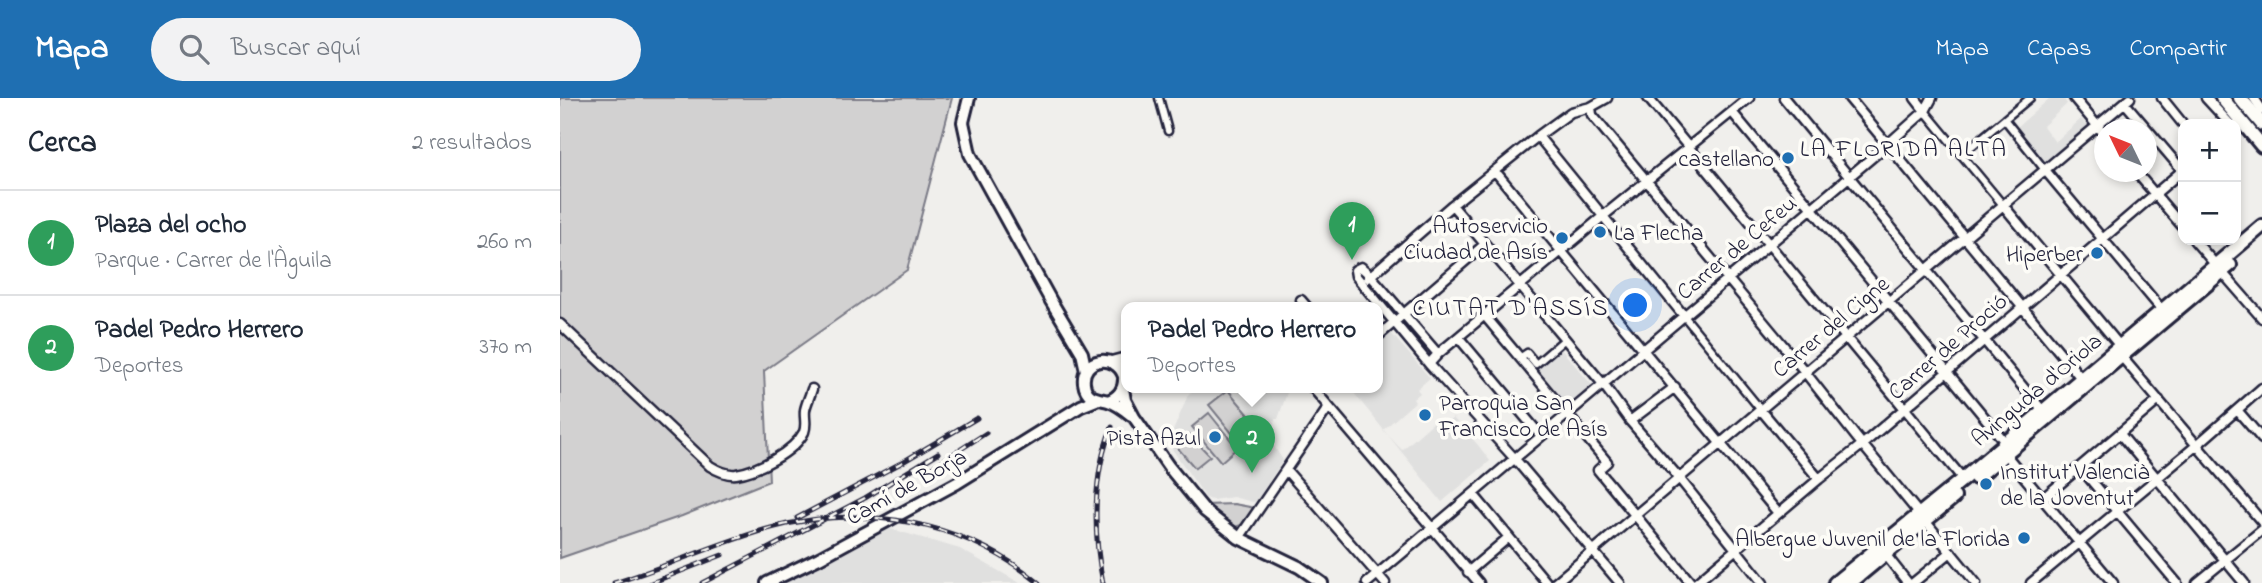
<!DOCTYPE html>
<html lang="es">
<head>
<meta charset="utf-8">
<style>
  body { margin:0; font-family:"Indie Flower",sans-serif; background:#f2f2f3; color:#1f2937 }
  .controls { position:absolute; right:21px; top:21px; display:grid; overflow:hidden; border-radius:14px; box-shadow:0 4px 10px #0003 }
  .controls button { width:63px; height:63px; display:grid; place-items:center; padding:0; border:0; border-bottom:2px solid #e0e1e3; background:#fff; color:#1f2937; font:35px sans-serif }
  .compass { position:absolute; left:1534px; top:21px; width:63px; height:63px; border-radius:50%; background:#fff; box-shadow:0 4px 10px #0003; rotate:313deg }
  .you { position:absolute; left:1076px; top:208px; width:24px; height:24px; margin:-18px; border:5px solid #fff; border-radius:50%; background:#1a73e8; box-shadow:0 0 0 10px #1a73e833 }
  .badge { display:grid; place-items:center; width:46px; height:46px; border-radius:50%; background:#1f6fb2; color:#fff; font-size:23px; font-weight:700 }
  .pin { position:absolute; translate:-50% -58px; filter:drop-shadow(0 2px 4px #0008) }
  .pin::after { content:''; position:absolute; top:37px; width:24px; height:21px; background:inherit; clip-path:polygon(0 0,100% 0,50% 100%) }
  .popup { position:absolute; left:561px; top:204px; width:262px; height:91px; box-sizing:border-box; display:grid; place-content:center; border-radius:14px; background:#fff; filter:drop-shadow(0 2px 5px #0005); font-size:23px; white-space:nowrap; color:#747a83 }
  .popup b { font-size:26px; color:#1f2937 }
  .popup::after { content:''; position:absolute; left:50%; top:100%; margin-left:-14px; border:14px solid transparent; border-top-color:#fff }
  .list { margin:0; padding:0; list-style:none }
  h2 { display:flex; justify-content:space-between; align-items:center; height:91px; margin:0; padding:0 28px; font-size:30px }
  h2 small { font-size:23px; font-weight:400; color:#747a83 }
  .list li { display:grid; grid-template-columns:46px 1fr auto; gap:21px; align-items:center; box-sizing:border-box; height:105px; padding:0 28px; border-top:2px solid #e0e1e3 }
  .list b { display:block; font-size:26px; white-space:nowrap }
  .list p { margin:0; font-size:23px; white-space:nowrap; color:#747a83 }
  .list em { font-size:23px; font-style:normal; color:#747a83 }
  .icon { flex:none; width:38px; height:38px; fill:none; stroke:currentColor; stroke-width:2; stroke-linecap:round; stroke-linejoin:round }
  .map { position:relative; flex:none; width:1702px; height:485px; overflow:hidden }
  header { display:flex; align-items:center; gap:42px; box-sizing:border-box; height:98px; padding:0 35px; background:#1f6fb2; color:#fff }
  header strong { font-size:33px }
  nav { display:flex; gap:38px; margin-inline-start:auto; font-size:24px }
  .search { width:490px; height:63px; background:#f2f2f3; display:flex; align-items:center; gap:18px; box-sizing:border-box; padding:0 24px; border-radius:38px; color:#747a83; font-size:26px }
  main { display:flex }
  aside { flex:1; background:#fff }
  .map>svg:first-child { display:block }
  .built { fill:#e0e0df }
  .green { fill:#d2d1d1; stroke:#7a7a86; stroke-width:2 }
  .lines { fill:none; stroke-linecap:round; stroke-linejoin:round }
  .pedestrian-casing { stroke:#22223b; stroke-width:11 }
  .minor-casing { stroke:#22223b; stroke-width:13 }
  .tertiary-casing { stroke:#22223b; stroke-width:16 }
  .primary-casing { stroke:#22223b; stroke-width:18 }
  .pedestrian { stroke:#fdfcf7; stroke-width:6 }
  .minor { stroke:#fdfcf7; stroke-width:8 }
  .tertiary { stroke:#fdfcf7; stroke-width:10 }
  .primary { stroke:#fdfcf7; stroke-width:12 }
  .rail-casing { stroke:#22223b; stroke-width:5 }
  .rail { stroke:#fdfcf7; stroke-width:2.5; stroke-dasharray:8; stroke-linecap:butt }
  .poi-dot { fill:#1f6fb2; stroke:#fdfcf7; stroke-width:2.5 }
  .labels { text-anchor:middle; stroke-width:7; stroke-linejoin:round; paint-order:stroke }
  .poi-label { font-size:23px; fill:#22223b; stroke:#fdfcf7; text-anchor:end }
  .street-label { font-size:23px; fill:#22223b; stroke:#fdfcf7 }
  .neighbourhood-label { font-size:24px; letter-spacing:2px; fill:#22223b; stroke:#fdfcf7 }
</style>
</head>
<body>
<header>
<strong>Mapa</strong>
<div class="search"><svg class="icon" aria-label="search" viewBox="0 0 24 24"><circle cx="10" cy="10" r="6"/><path d="M15 15l6 6"/></svg>Buscar aquí</div>
<nav><a>Mapa</a><a>Capas</a><a>Compartir</a></nav>
</header>
<main>
<aside>
<h2>Cerca<small>2 resultados</small></h2>
<ul class="list">
<li><span class="badge" style="background:#2e9e5b">1</span><div><b>Plaza del ocho</b><p>Parque · Carrer de l'Àguila</p></div><em>260 m</em></li>
<li><span class="badge" style="background:#2e9e5b">2</span><div><b>Padel Pedro Herrero</b><p>Deportes</p></div><em>370 m</em></li>
</ul>
</aside>
<div class="map">
<svg width="1702" height="485" viewBox="0 0 1702 485">
  <rect width="100%" height="100%" fill="#f0efec"/>
  <filter id="ink" filterUnits="userSpaceOnUse"><feTurbulence type="fractalNoise" baseFrequency=".0143" numOctaves="2"/><feDisplacementMap in="SourceGraphic" scale="14" xChannelSelector="R" yChannelSelector="G"/><feConvolveMatrix kernelMatrix="1 2 1 2 8 2 1 2 1" color-interpolation-filters="sRGB"/></filter>
  <g filter="url(#ink)">
    <!-- built -->
    <path class="built" d="M1490,0H1503L1507,6L1483,28L1495,44L1521,21L1530,31L1487,66L1456,30Z
      M831,235L870,280L857,291L860,295L853,301L855,304L823,332L842,352L876,322L878,325L883,321L887,325L893,320L918,347L930,363L882,404L789,289H818V246Z
      M999,249L1032,287L1008,307L976,269Z
      M635,289H729L718,321H715L709,341L723,362L696,403L693,404L673,399L652,402L646,400L608,345L628,297Z
      M328,430L400,451L460,485H216L283,454Z"/>
    <!-- green -->
    <path class="green" d="M0,0H392L347,172L204,273L209,383L122,418L0,460Z
      M668,292L699,329L680,345L649,307Z
      M649,315L677,350L661,364L632,329Z
      M629,336L650,358L635,370L616,348Z
      M674,406L695,410L681,427L673,430L646,407Z"/>
    <g class="lines">
      <defs>
        <path id="pedestrian" d="M599,0L608,33
          M1365,13L1443,107
          M1445,22L1485,72
          M1401,57L1470,0
          M1124,218L1201,312
          M961,259L967,255L976,266L1005,241"/>
        <path id="minor" d="M1088,0L1403,381
          M1224,0L1482,312
          M1289,0L1521,280
          M1355,0L1365,13
          M1514,0L1545,37
          M1602,0L1623,26
          M1646,0L1670,26
          M1694,0L1702,12
          M1565,5L1623,73
          M1031,9L1032,17L1241,269L1297,340L1416,485
          M1172,14L1445,344
          M978,38L1124,218
          M1485,72L1602,212
          M935,73L1218,415
          M1576,74L1623,129
          M892,107L1043,286L1070,323L1115,375L1203,485
          M1443,107L1559,247L1561,258L1702,424
          M1634,142L1702,220
          M808,180L892,107L978,38L1011,14L1031,9L1047,0
          M741,202L747,209
          M925,218L1047,364L1038,372L1131,485
          M0,226L150,368C158,373 166,377 176,376C197,373 234,354 244,334C247,326 244,320 245,312C246,306 250,298 252,291
          M818,238L924,147
          M899,240L981,338
          M878,256L811,178L801,169L795,172L796,178L869,266L955,361L1060,485
          M551,263L566,259
          M869,266L878,256L1042,119L1189,0
          M752,289L919,485
          M1201,312L1259,381
          M1677,312L1702,341
          M1070,323L1115,289
          M1560,336L1684,485
          M1445,356L1553,485
          M1520,369L1617,485
          M726,372L825,485
          M913,396L987,485
          M1482,401L1599,302
          M679,440L768,310
          M1325,456L1348,485
          M908,474L949,439
          M807,485L1328,46L1365,13L1372,0
          M995,485L1570,0
          M1136,485L1259,381L1303,346L1623,72
          M1353,485L1391,454
          M1471,485L1637,347L1702,290
          M1637,485L1702,432"/>
        <path id="tertiary" d="M409,0L403,24L410,56L491,203L522,255L526,273
          M563,291L565,302L574,319L609,369L645,413L679,440L739,469L762,485
          M548,303C559,299 565,290 564,278C555,254 521,260 524,285C526,300 536,300 548,303C555,305 565,312 571,317
          M207,485L259,460L397,385L521,308L536,302"/>
        <path id="primary" d="M1662,0L1702,48
          M1680,0L1702,26
          M1416,380L1670,167
          M1275,485L1403,381L1702,128
          M1290,485L1394,399"/>
      </defs>
      <!-- pedestrian casing -->
      <use href="#pedestrian" class="pedestrian-casing"/>
      <!-- minor casing -->
      <use href="#minor" class="minor-casing"/>
      <!-- tertiary casing -->
      <use href="#tertiary" class="tertiary-casing"/>
      <!-- primary casing -->
      <use href="#primary" class="primary-casing"/>
      <!-- pedestrian -->
      <use href="#pedestrian" class="pedestrian"/>
      <!-- minor -->
      <use href="#minor" class="minor"/>
      <!-- tertiary -->
      <use href="#tertiary" class="tertiary"/>
      <!-- primary -->
      <use href="#primary" class="primary"/>
      <defs>
        <path id="rail" d="M373,369L426,335
          M237,420L341,365L417,320
          M54,485C107,469 158,444 211,430C303,405 405,423 479,485
          M91,485L162,457
          M142,485L305,400L378,355
          M543,485C533,435 532,377 552,329"/>
      </defs>
      <!-- rail casing -->
      <use href="#rail" class="rail-casing"/>
      <!-- rail -->
      <use href="#rail" class="rail"/>
    </g>
  </g>
  <!-- markers -->
  <g class="poi-dot">
    <circle cx="1228" cy="60" r="7"/>
    <circle cx="1040" cy="134" r="7"/>
    <circle cx="1002" cy="140" r="7"/>
    <circle cx="1537" cy="155" r="7"/>
    <circle cx="865" cy="317" r="7"/>
    <circle cx="655" cy="339" r="7"/>
    <circle cx="1426" cy="386" r="7"/>
    <circle cx="1464" cy="440" r="7"/>
  </g>
  <g class="labels">
    <!-- poi labels -->
    <g class="poi-label">
      <text x="1214" y="68">castellano</text>
      <text x="988" y="135">Autoservicio<tspan x="988" dy="26">Ciudad de Asís</tspan></text>
      <text x="1054" y="142" text-anchor="start">La Flecha</text>
      <text x="1523" y="163">Hiperber</text>
      <text x="879" y="312" text-anchor="start">Parroquia San<tspan x="879" dy="26">Francisco de Asís</tspan></text>
      <text x="641" y="347">Pista Azul</text>
      <text x="1440" y="381" text-anchor="start">Institut Valencià<tspan x="1440" dy="26">de la Joventut</tspan></text>
      <text x="1450" y="448">Albergue Juvenil de la Florida</text>
    </g>
    <!-- street labels -->
    <g class="street-label">
      <text transform="translate(1176 149) rotate(-40)" y="8">Carrer de Cefeu</text>
      <text transform="translate(1270 228) rotate(-40)" y="8">Carrer del Cigne</text>
      <text transform="translate(1387 248) rotate(-41)" y="8">Carrer de Proció</text>
      <text transform="translate(1476 291) rotate(-40)" y="8">Avinguda d'Oriola</text>
      <text transform="translate(346 388) rotate(-29)" y="8">Camí de Borja</text>
    </g>
    <!-- neighbourhood labels -->
    <g class="neighbourhood-label">
      <text x="1344" y="58">LA FLORIDA ALTA</text>
      <text x="951" y="217">CIUTAT D'ASSÍS</text>
    </g>
  </g>
</svg>
<div class="controls">
<button>+</button>
<button>−</button>
</div>
<svg class="compass" viewBox="-18 -18 36 36"><path d="M0-13l5 13h-10z" fill="#e53935"/><path d="M0 13l5-13h-10z" fill="#747a83"/></svg>
<div class="you"></div>
<div class="pin badge" style="left:792px;top:162px;background:#2e9e5b">1</div>
<div class="pin badge" style="left:692px;top:375px;background:#2e9e5b">2</div>
<div class="popup"><b>Padel Pedro Herrero</b>Deportes</div>
</div>
</main>
</body>
</html>
